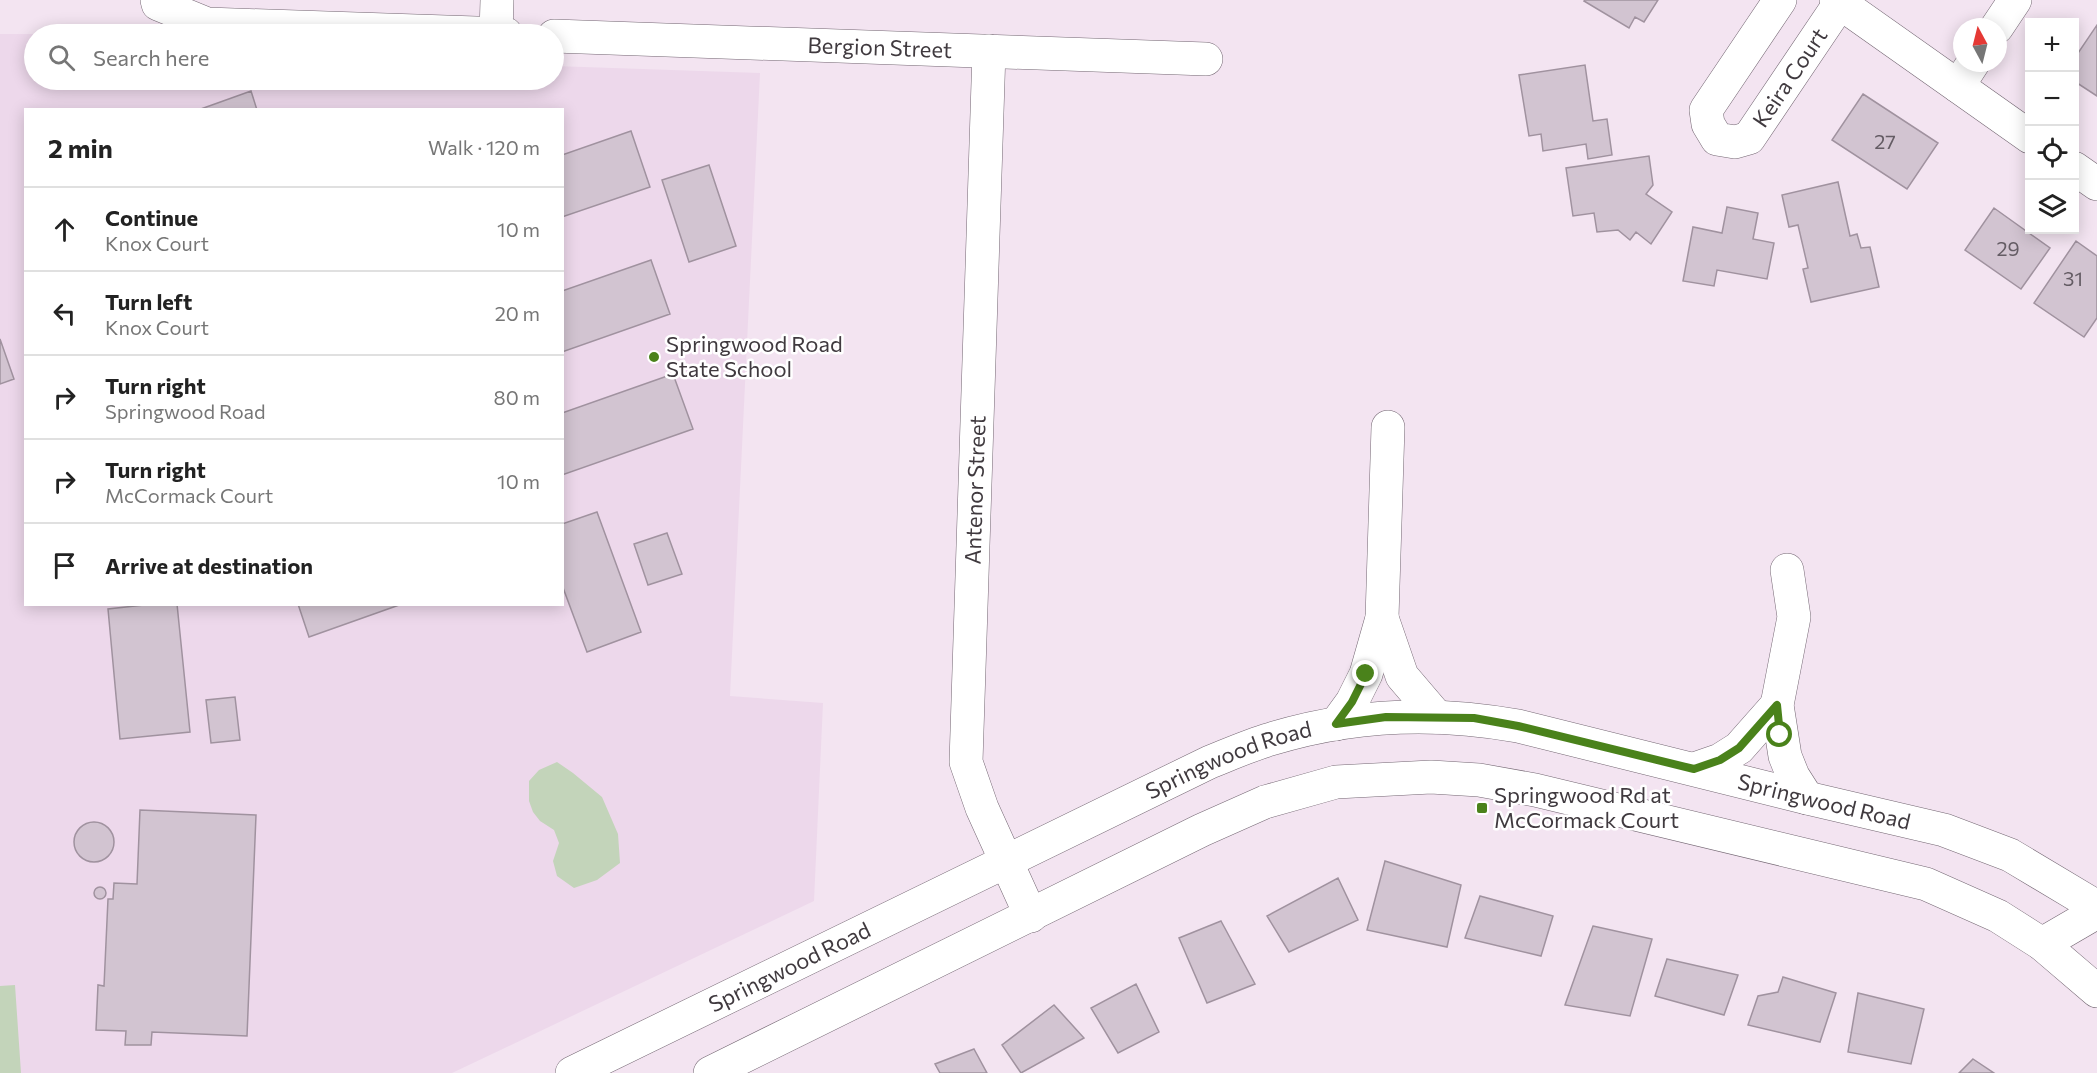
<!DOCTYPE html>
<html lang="en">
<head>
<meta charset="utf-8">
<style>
  body { margin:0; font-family:Commissioner,sans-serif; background:#f6f6f6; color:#222 }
  .controls { position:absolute; right:18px; top:18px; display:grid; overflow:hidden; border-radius:0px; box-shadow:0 3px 15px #0003 }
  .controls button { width:54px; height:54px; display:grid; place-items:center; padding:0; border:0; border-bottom:2px solid #e0e0e0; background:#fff; color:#222; font:30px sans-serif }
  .compass { position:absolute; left:1953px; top:18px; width:54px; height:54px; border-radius:50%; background:#fff; box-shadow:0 3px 15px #0003; rotate:353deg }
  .stop { position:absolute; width:18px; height:18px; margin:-14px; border:4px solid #4a821b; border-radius:50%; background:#fff }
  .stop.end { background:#4a821b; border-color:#fff; box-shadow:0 2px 6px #0008 }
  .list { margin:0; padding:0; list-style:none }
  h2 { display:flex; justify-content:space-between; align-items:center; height:78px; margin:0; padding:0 24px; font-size:26px }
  h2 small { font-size:20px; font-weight:400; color:#767676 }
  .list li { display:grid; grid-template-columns:39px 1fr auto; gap:18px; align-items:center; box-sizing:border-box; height:84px; padding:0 24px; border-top:2px solid #e0e0e0 }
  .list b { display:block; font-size:22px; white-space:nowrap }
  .list p { margin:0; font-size:20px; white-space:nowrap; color:#767676 }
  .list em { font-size:20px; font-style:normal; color:#767676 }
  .icon { flex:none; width:33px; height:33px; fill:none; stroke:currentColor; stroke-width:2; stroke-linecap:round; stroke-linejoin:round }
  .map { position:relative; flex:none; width:2097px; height:1073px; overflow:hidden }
  .search { position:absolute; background:#fff; box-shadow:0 3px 15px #0003; left:24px; top:24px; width:540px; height:66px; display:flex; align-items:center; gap:15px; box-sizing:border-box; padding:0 21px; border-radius:33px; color:#767676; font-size:22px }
  .panel { position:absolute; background:#fff; box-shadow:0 3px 15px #0003; left:24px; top:108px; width:540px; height:498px; border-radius:0px }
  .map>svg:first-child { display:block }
  .built { fill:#edd8eb; fill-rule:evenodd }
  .green { fill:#c3d4ba }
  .building { fill:#d2c4d1; stroke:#a0929f; stroke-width:1.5 }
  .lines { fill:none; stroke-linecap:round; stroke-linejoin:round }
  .minor-casing { stroke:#746773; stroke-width:34 }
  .secondary-casing { stroke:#746773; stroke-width:34 }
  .minor { stroke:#fff; stroke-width:33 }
  .secondary { stroke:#fff; stroke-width:33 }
  .route { stroke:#4a821b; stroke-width:8 }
  .poi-dot { fill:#4a821b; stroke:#fff; stroke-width:2 }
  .labels { text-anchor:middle; stroke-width:5; stroke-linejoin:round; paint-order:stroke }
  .number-label { font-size:20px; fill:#645c64 }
  .street-label { font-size:22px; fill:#403a3f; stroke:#fff }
  .poi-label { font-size:22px; fill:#403a3f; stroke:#fff; text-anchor:start }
</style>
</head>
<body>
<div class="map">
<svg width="2097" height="1073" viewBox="0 0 2097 1073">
  <rect width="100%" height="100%" fill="#f3e4f1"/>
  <!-- built -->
  <path class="built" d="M0,34H39H34V80H554V66L760,73L730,696L823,703L814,901L452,1073H0ZM26,110H562V604H26Z"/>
  <!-- green -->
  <path class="green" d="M557,762L573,773L602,797L618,834L620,863L597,880L574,888L557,876L553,861L559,843L554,830L540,821L533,812L529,801V781L539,770Z
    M15,985L21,1073H0V986Z"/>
  <!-- building -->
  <path class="building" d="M1585,0H1658L1644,22L1635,17L1629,28L1584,1Z
    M2097,25V96L2074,81V59Z
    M1585,65L1593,121L1607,119L1612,155L1588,159L1586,144L1543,151L1541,134L1529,136L1519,75Z
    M251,91L257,110H198Z
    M1863,94L1938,143L1907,189L1832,140Z
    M631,131L650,187L562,217V155Z
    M1649,156L1653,185L1646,194L1672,212L1651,244L1636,232L1630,240L1618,230L1597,232L1594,213L1573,216L1566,168Z
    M709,165L736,246L689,262L662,180Z
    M1838,182L1850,236L1857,234L1861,248L1870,247L1879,287L1811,302L1803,269L1808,268L1798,225L1789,227L1782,195Z
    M1727,207L1758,213L1753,239L1774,243L1767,279L1717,270L1714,286L1683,281L1693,227L1722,233Z
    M1994,208L2050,248L2021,289L1965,250Z
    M2076,241L2097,256V318L2084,337L2034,303Z
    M651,260L670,314L562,352V291Z
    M0,339L14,379L0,384Z
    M673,374L693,429L562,475V413Z
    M597,512L641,632L587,652L562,585V524Z
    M667,533L682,574L648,585L634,544Z
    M153,604H177L190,732L120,739L108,609Z
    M298,604H402L309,637Z
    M235,697L240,740L211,743L206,700Z
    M140,810L256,815L247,1036L152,1032L151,1045H125L126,1031L96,1030L98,985L104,986L108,899H113L114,883L137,884Z
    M74 842a20 20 0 1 1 40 0a20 20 0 1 1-40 0Z
    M1385,861L1461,885L1447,947L1367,930Z
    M1338,878L1358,920L1289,952L1267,916Z
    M94 893a6 6 0 1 1 12 0a6 6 0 1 1-12 0Z
    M1480,896L1553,916L1541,956L1465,938Z
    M1221,921L1255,984L1207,1003L1179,938Z
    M1593,926L1652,939L1630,1016L1565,1005Z
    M1667,959L1738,975L1724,1015L1655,996Z
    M1783,977L1836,993L1820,1042L1748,1025L1758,996L1778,992Z
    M1136,984L1159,1032L1118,1053L1091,1008Z
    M1858,993L1924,1009L1911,1064L1848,1052Z
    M1054,1005L1084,1038L1021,1073L1002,1045Z
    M974,1049L987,1073H940L935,1064Z
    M1973,1059L1994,1073H1959Z"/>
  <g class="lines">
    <defs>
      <g id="minor">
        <path d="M157,0L158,4L207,24L506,34"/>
        <path id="s1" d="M1780,0L1706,110L1708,124L1717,139L1735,142L1749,138L1840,3"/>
        <path d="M1836,0L2030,137"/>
        <path d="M1997,27L2015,0"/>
        <path d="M496,34L497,0"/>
        <path id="s2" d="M554,36L1206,59"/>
        <path d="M989,51L966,762L982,808L1031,916"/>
        <path d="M1958,86L1973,63"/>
        <path d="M2074,168L2097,184"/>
        <path d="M1787,570L1794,617L1777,705L1785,756L1793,776L1807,798"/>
        <path d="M1382,618L1402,676L1437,717"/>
        <path d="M1336,724L1352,702L1366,674L1382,618L1388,427"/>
        <path d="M1694,769L1720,760L1739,748L1777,705"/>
        <path d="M2042,944L2097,912"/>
      </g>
      <g id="secondary">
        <path id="s3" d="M572,1073L1210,762C1230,754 1250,745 1271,739C1352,714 1434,711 1518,726L1807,798L1944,830L2010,855L2097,907"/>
        <path d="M710,1073L1202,830L1265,802L1336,782L1431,777L1479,780L1535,790L1926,884L1998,916L2042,944L2097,991"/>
      </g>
    </defs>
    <!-- minor casing -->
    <use href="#minor" class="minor-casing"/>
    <!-- secondary casing -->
    <use href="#secondary" class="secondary-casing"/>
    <!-- minor -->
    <use href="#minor" class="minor"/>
    <!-- secondary -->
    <use href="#secondary" class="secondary"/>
  </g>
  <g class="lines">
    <!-- route -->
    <path class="route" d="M1366,674L1352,702L1336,724L1386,717L1474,718L1518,726L1694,769L1720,760L1739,748L1777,705L1780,735"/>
  </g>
  <!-- markers -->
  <g class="poi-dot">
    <circle cx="654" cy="357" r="6"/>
    <rect x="1476" y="802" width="12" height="12" rx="3"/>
  </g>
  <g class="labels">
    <!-- number labels -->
    <g class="number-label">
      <text x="1885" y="149">27</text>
      <text x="2008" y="256">29</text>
      <text x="2073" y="286">31</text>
    </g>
    <!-- street labels -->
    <g class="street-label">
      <text dy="8" stroke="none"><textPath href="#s2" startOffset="326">Bergion Street</textPath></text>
      <text dy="8" stroke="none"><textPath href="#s1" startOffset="270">Keira Court</textPath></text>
      <text transform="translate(975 490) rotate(-88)" y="8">Antenor Street</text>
      <text dy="8" stroke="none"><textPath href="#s3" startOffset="728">Springwood Road</textPath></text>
      <text dy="8" stroke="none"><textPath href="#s3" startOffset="1340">Springwood Road</textPath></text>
      <text dy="8" stroke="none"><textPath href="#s3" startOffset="242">Springwood Road</textPath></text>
    </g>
    <!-- poi labels -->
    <g class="poi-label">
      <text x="666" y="352">Springwood Road<tspan x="666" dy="25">State School</tspan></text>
      <text x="1494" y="803">Springwood Rd at<tspan x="1494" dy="25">McCormack Court</tspan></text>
    </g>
  </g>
</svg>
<div class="controls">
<button>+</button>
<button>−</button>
<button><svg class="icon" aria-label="locate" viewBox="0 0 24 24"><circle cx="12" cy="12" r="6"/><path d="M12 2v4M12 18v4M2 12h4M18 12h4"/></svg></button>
<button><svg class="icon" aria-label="layers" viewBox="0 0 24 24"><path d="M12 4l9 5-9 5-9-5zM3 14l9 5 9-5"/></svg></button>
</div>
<svg class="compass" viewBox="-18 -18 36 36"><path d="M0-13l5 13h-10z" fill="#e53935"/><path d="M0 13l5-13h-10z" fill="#767676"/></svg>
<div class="stop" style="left:1780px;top:735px"></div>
<div class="stop end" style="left:1366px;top:674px"></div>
<div class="search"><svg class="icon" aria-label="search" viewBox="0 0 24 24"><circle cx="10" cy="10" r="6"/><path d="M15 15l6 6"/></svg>Search here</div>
<section class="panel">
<h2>2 min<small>Walk · 120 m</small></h2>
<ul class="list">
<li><svg class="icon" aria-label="ahead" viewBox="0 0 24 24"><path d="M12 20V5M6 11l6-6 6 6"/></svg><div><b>Continue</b><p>Knox Court</p></div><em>10 m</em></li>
<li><svg class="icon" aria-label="left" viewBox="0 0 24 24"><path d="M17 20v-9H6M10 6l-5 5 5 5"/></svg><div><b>Turn left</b><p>Knox Court</p></div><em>20 m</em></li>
<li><svg class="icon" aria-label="right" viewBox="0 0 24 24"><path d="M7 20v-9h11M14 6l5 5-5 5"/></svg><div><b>Turn right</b><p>Springwood Road</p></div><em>80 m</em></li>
<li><svg class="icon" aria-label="right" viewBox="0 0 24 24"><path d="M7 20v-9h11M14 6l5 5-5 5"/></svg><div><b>Turn right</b><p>McCormack Court</p></div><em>10 m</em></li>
<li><svg class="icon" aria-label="arrive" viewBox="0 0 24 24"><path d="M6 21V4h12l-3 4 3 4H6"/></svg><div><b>Arrive at destination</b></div></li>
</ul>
</section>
</div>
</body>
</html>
